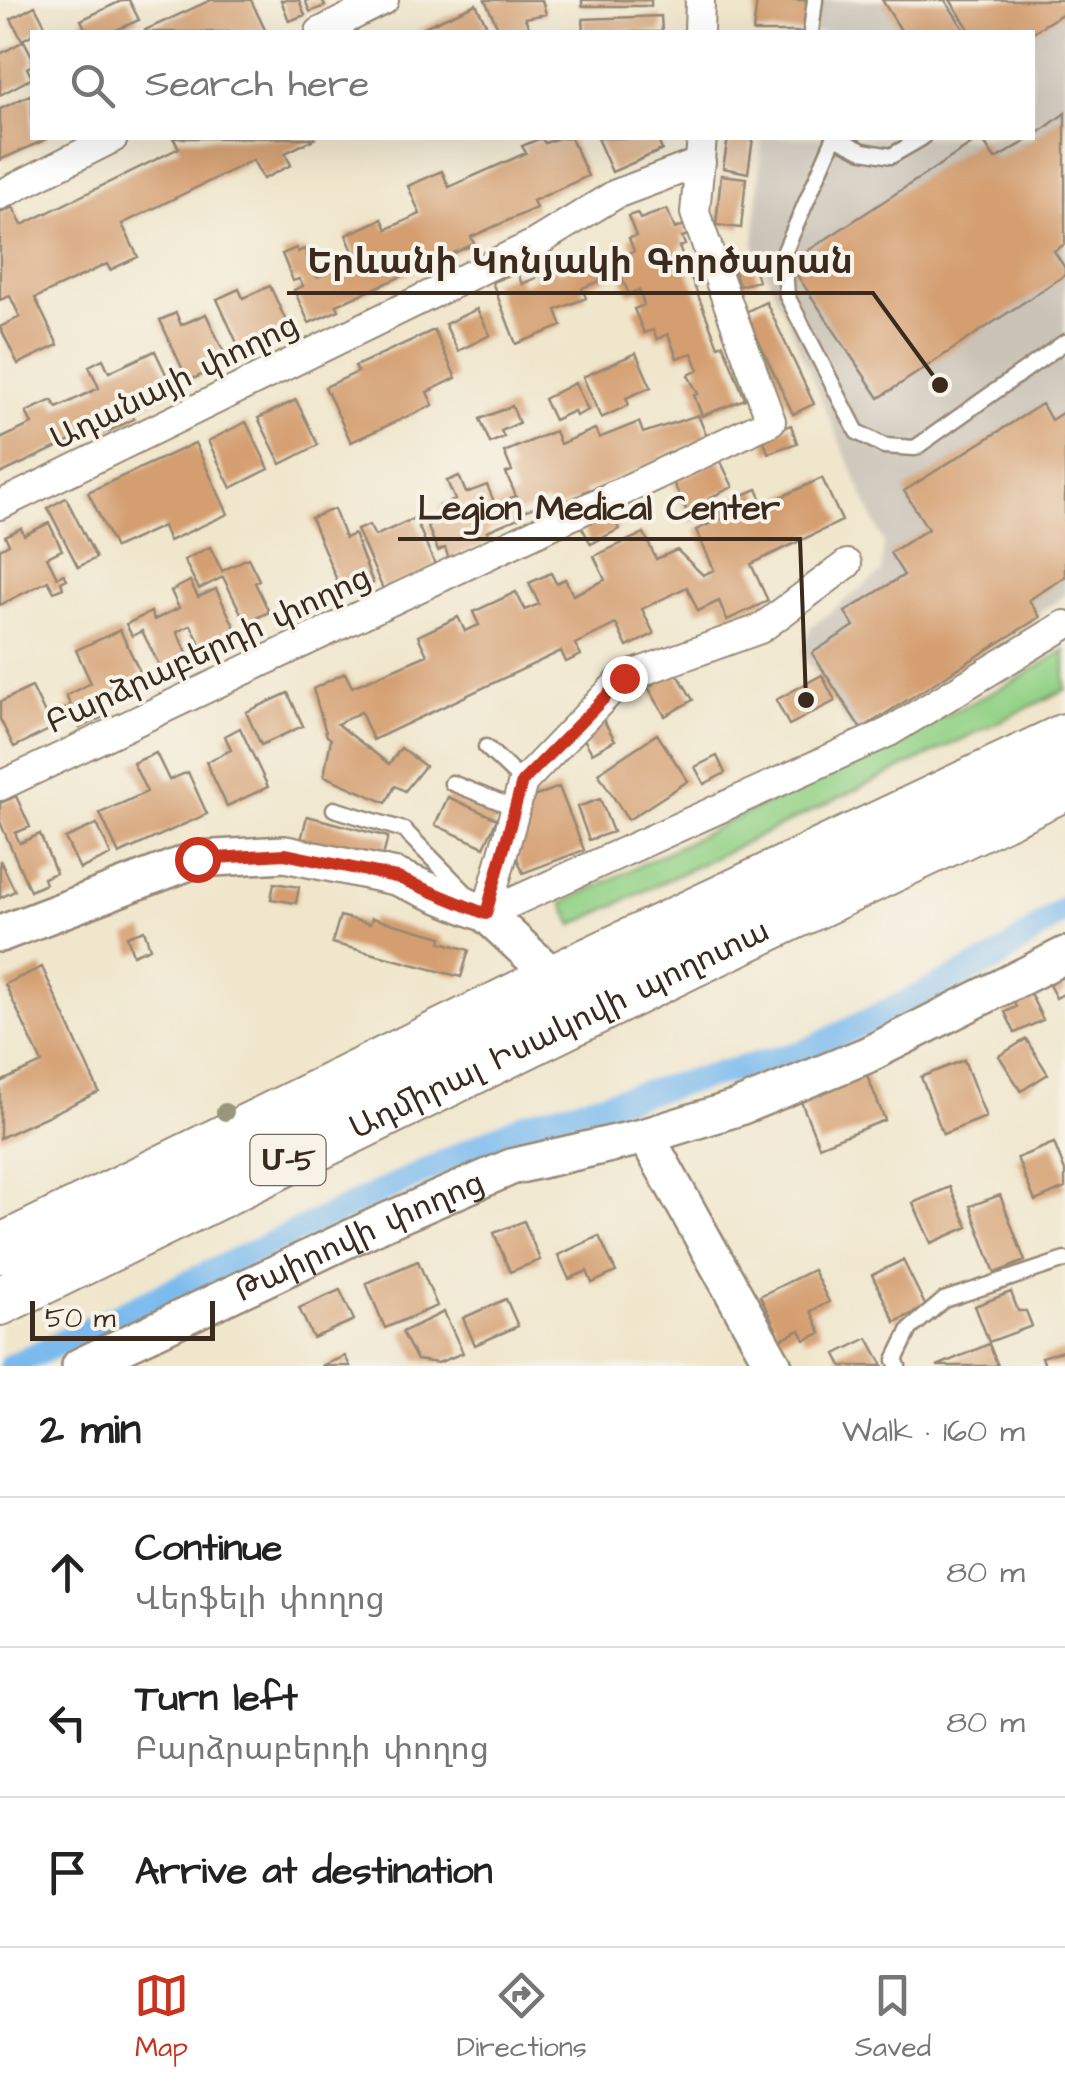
<!DOCTYPE html>
<html lang="en">
<head>
<meta charset="utf-8">
<style>
  body { margin:0; font-family:"Architects Daughter","Noto Sans Armenian",sans-serif; background:#f2f2f2; color:#222 }
  .scale { position:absolute; left:30px; bottom:25px; width:185px; box-sizing:border-box; padding-left:10px; border:5px solid #3b2a1e; border-top:0; font-size:28px; line-height:35px; white-space:nowrap; color:#3b2a1e; -webkit-text-stroke:8px #f7f3e8; paint-order:stroke }
  .stop { position:absolute; width:30px; height:30px; margin:-22px; border:8px solid #c8321e; border-radius:50%; background:#fff }
  .stop.end { background:#c8321e; border-color:#fff; box-shadow:0 2px 10px #0008 }
  .list { margin:0; padding:0; list-style:none }
  h2 { display:flex; justify-content:space-between; align-items:center; height:130px; margin:0; padding:0 40px; font-size:42px }
  h2 small { font-size:32px; font-weight:400; color:#767676 }
  .list li { display:grid; grid-template-columns:65px 1fr auto; gap:30px; align-items:center; box-sizing:border-box; height:150px; padding:0 40px; border-top:2px solid #e0e0e0 }
  .list b { display:block; font-size:38px; white-space:nowrap }
  .list p { margin:0; font-size:32px; white-space:nowrap; color:#767676 }
  .list em { font-size:32px; font-style:normal; color:#767676 }
  .icon { flex:none; width:55px; height:55px; fill:none; stroke:currentColor; stroke-width:2; stroke-linecap:round; stroke-linejoin:round }
  .map { position:relative; flex:none; width:1065px; height:1366px; overflow:hidden }
  .search { position:absolute; background:#fff; box-shadow:0 10px 40px #0002; left:30px; right:30px; top:30px; height:110px; display:flex; align-items:center; gap:25px; box-sizing:border-box; padding:0 35px; border-radius:0px; color:#767676; font-size:38px }
  .sheet { height:580px; background:#fff }
  nav { display:flex; justify-content:space-around; align-items:center; box-sizing:border-box; height:140px; border-top:2px solid #e0e0e0; background:#fff; font-size:28px; color:#767676 }
  nav a { display:grid; justify-items:center; gap:5px }
  nav .on { color:#c8321e }
  .map>svg:first-child { display:block }
  .industrial { fill:#cac3b8 }
  .green { fill:#95d389; stroke:#687e54; stroke-width:2.5 }
  .lines { fill:none; stroke-linecap:round; stroke-linejoin:round }
  .canal { stroke:#7abaee; stroke-width:25 }
  .building { fill:#d49e70 }
  .service-casing { stroke:#968875; stroke-width:19 }
  .minor-casing { stroke:#968875; stroke-width:32 }
  .tertiary-casing { stroke:#968875; stroke-width:40 }
  .trunk-casing { stroke:#968875; stroke-width:52 }
  .service { stroke:#fff; stroke-width:14 }
  .minor { stroke:#fff; stroke-width:28 }
  .tertiary { stroke:#fff; stroke-width:35 }
  .trunk { stroke:#fff; stroke-width:48 }
  .tree { fill:#99967b }
  .route { stroke:#c8321e; stroke-width:12 }
  .labels { text-anchor:middle; stroke-width:8; stroke-linejoin:round; paint-order:stroke }
  .shield { fill:#f7f3e8; stroke:#73665b; stroke-width:2.5 }
  .shield-label { font-size:30px; font-weight:bold; fill:#3b2a1e }
  .street-label { font-size:32px; fill:#3b2a1e; stroke:#f7f3e8 }
  .leader { fill:none; stroke:#3b2a1e; stroke-width:4 }
  .callout-dot { fill:#3b2a1e; stroke:#f7f3e8; stroke-width:4 }
  .callout-label { font-size:35px; text-anchor:middle; font-weight:bold; fill:#3b2a1e; stroke:#f7f3e8; stroke-width:8; stroke-linejoin:round; paint-order:stroke }
</style>
</head>
<body>
<div class="map">
<svg width="1065" height="1366" viewBox="0 0 1065 1366">
  <rect width="100%" height="100%" fill="#f7f3e8"/>
  <filter id="ink" filterUnits="userSpaceOnUse"><feTurbulence type="fractalNoise" baseFrequency=".01" numOctaves="2"/><feDisplacementMap in="SourceGraphic" scale="20" xChannelSelector="R" yChannelSelector="G"/><feConvolveMatrix kernelMatrix="1 2 1 2 8 2 1 2 1" color-interpolation-filters="sRGB"/></filter>
  <filter id="wash" filterUnits="userSpaceOnUse"><feTurbulence type="fractalNoise" baseFrequency=".0048" numOctaves="4" result="noise"/><feDisplacementMap in="SourceGraphic" scale="40" xChannelSelector="R" yChannelSelector="G"/><feGaussianBlur stdDeviation="2.25" result="paint"/><feColorMatrix in="noise" values="0 0 0 0 0 0 0 0 0 0 0 0 0 0 0 0 0 1.4 0 .05"/><feComposite in="paint" operator="in"/></filter>
  <g filter="url(#wash)">
    <rect width="100%" height="100%" fill="#f0e6cc"/>
    <!-- industrial -->
    <path class="industrial" d="M772,0H1065V595L854,734L802,653L811,627L881,573L884,543L754,244L762,138H1032V32H770Z"/>
    <!-- green -->
    <path class="green" d="M1065,650V690L573,925L563,903L1011,683Z"/>
    <g class="lines">
      <!-- canal -->
      <path class="canal" d="M11,1366L527,1123L804,1052L997,958L1065,909"/>
    </g>
    <g id="blocks">
      <!-- building -->
      <path class="building" d="M123,0H129L139,20L112,32H87L81,20Z
        M211,0H251L266,32H146L145,30Z
        M281,0H299L305,15L289,21Z
        M305,0H322L325,6L310,12Z
        M485,0H542L546,14L525,18L531,32H500Z
        M582,0H651V6H582Z
        M757,0H810L806,32H753Z
        M882,0H945L966,32H902Z
        M950,0H1065V12L1033,32H971Z
        M476,4L490,32H414L431,24Z
        M35,6L46,27L22,40L11,19Z
        M661,16L662,32H584L583,19Z
        M24,41L32,56V65L27,68L32,78L0,95V54Z
        M32,94V138H49L0,160V109Z
        M1065,113V244L1054,251L1065,268V275L879,398L789,263L981,138L995,159L1032,138Z
        M173,138H316L285,153L291,165L263,179L253,160L122,224L138,257L110,270L107,264L35,298L58,345L18,364L0,327L20,317L10,296L0,300V213L13,207L22,225L179,148Z
        M541,138L545,143L558,138H571L588,176L533,201L536,208L471,237L474,244L337,305L339,310L309,323L294,290L303,286L299,279L293,281L282,254L296,248L298,252L304,249L317,277L331,271L330,267L355,256L346,235L382,219L387,229L420,214L408,186L442,171L449,187L526,153L522,146Z
        M597,138H657L662,150L612,172Z
        M728,138H753L748,173L723,168Z
        M721,175L746,178L741,228L716,225Z
        M667,209L675,229L684,225L688,235L682,237L685,245L679,247L718,346L723,344L745,399L702,416L694,395L698,394L688,375L699,370L692,353L677,358L668,334L657,339L653,330L644,333L634,309L644,305L639,290L629,294L620,273L582,288L586,298L556,310L562,326L516,344L492,282L517,272L522,284L536,278L530,265L552,256L558,272L587,261L590,268L634,251L629,238L636,236L628,216L637,213L640,219Z
        M750,254L758,281L739,286L731,260Z
        M270,286L292,334L243,356L217,299L239,289L243,298Z
        M766,302L814,404L793,414L745,312Z
        M477,309L490,335L458,351L445,324Z
        M176,313L181,325L206,314L229,363L188,381L160,320Z
        M434,330L456,378L427,392L433,405L351,442L325,387L358,372L355,366Z
        M155,351L174,391L130,412L134,419L109,431L106,424L0,474V439L32,424L26,412L52,400L57,408L99,388L89,366L103,359L109,372Z
        M636,353L651,387L626,398L629,405L601,418L583,377Z
        M575,383L588,410L576,416L574,411L554,420L544,399Z
        M296,400L318,445L281,464L258,418Z
        M1042,404L1051,420L1065,411V577L1029,600L1040,617L861,729L812,653L854,626L845,612L904,575L890,553L928,529L904,491Z
        M512,406L519,423L501,431L504,437L490,443L480,419Z
        M698,415L707,437L660,457L662,460L584,492L586,497L552,511L547,502L517,514L518,518L487,531L492,541L449,559L445,548L438,551L427,525L444,519L439,506L455,500L447,481L459,476L466,493L487,485L495,504L516,496L506,473L512,471L504,452L555,431L560,444L595,429L599,438L639,422L643,433Z
        M246,422L269,469L231,488L208,441Z
        M791,425L797,443L768,453L762,435Z
        M195,443L228,514L169,541L163,526L115,548L88,492Z
        M720,460L733,487L709,498L715,511L692,522L673,482Z
        M822,478L842,521L751,564L768,601L727,620L719,601L698,611L687,587L642,609L654,634L627,647L616,624L575,644L581,655L566,662L561,651L373,740L361,712L337,724L389,764L401,748L425,766L405,791L395,786L386,803L324,776L331,739L327,736L313,689L345,673L352,687L427,655L418,636L458,617L465,631L479,625L473,612L516,592L525,610L539,604L529,583L551,573L556,583L565,579L573,595L605,580L594,556L644,533L656,559L677,550L703,575L714,570L696,530L723,518L718,506L757,489L764,505Z
        M66,498L96,558L78,567L48,508Z
        M607,507L619,529L591,544L579,522Z
        M334,509L345,538L354,534L373,583L343,595L311,518Z
        M415,518L436,567L383,589L357,530L369,525L375,536Z
        M49,523L62,550L47,557L57,577L64,574L67,579L61,582L63,588L54,592L48,581L0,605V549L9,544L5,536L21,528L24,535Z
        M210,547L222,571L248,558L259,580L255,583L269,612L246,623L223,577L199,589L184,560Z
        M190,581L198,597L216,589L238,634L203,650L191,625L177,632L189,657L162,671L142,631L132,636L126,624L151,612L154,620L179,608L171,591Z
        M120,630L146,685L103,706L107,715L80,728L73,713L49,725L51,729L14,747L0,719V702L32,687L47,718L71,706L66,696L91,683L76,650Z
        M676,671L693,700L665,716L648,687Z
        M822,675L835,701L789,725L776,700Z
        M288,693L303,726L261,745L246,712Z
        M602,718L615,740L592,753L580,732Z
        M240,728L268,787L227,806L206,762L231,750L225,736Z
        M657,734L688,781L628,820L598,773Z
        M156,753L169,780L188,772L207,814L119,854L100,813L147,792L133,763Z
        M717,756L725,773L704,784L695,767Z
        M559,787L584,850L523,873L517,858L528,799Z
        M16,796L30,827L15,833L20,843L40,834L56,873L43,878L45,884L30,891L0,822V803Z
        M448,797L497,819L484,847L435,825Z
        M600,799L613,832L589,840L577,807Z
        M307,816L388,837L381,864L298,852Z
        M97,824L111,855L80,869L65,838Z
        M0,860L15,891L0,898Z
        M274,883L299,887L296,903L271,899Z
        M340,916L370,924L372,918L442,937L441,942L469,950L461,977L332,943Z
        M144,930L150,948L133,955L127,936Z
        M42,967L99,1092L0,1138V1082L42,1063L5,984Z
        M1065,971V993L1056,998L1047,981Z
        M1028,989L1043,1020L1015,1033L1005,1012L1016,1007L1011,997Z
        M1026,1039L1048,1074L1021,1091L999,1056Z
        M964,1060L986,1117L943,1134L921,1077Z
        M866,1073L885,1120L819,1146L800,1099Z
        M1054,1143L1065,1171V1188L1035,1201L1017,1158Z
        M950,1187L968,1227L931,1243L913,1203Z
        M1000,1195L1025,1261L995,1273L970,1206Z
        M524,1221L540,1260L510,1272L494,1233Z
        M599,1236L616,1272L592,1283L587,1271L569,1279L558,1255Z
        M903,1260L926,1307L895,1322L872,1275Z
        M418,1261L437,1306L385,1328L366,1283Z
        M813,1270L829,1302L811,1311L821,1333L805,1340L800,1330L781,1339L760,1296Z
        M340,1290L354,1320L313,1338L299,1308Z
        M1011,1292L1018,1311H1026L1032,1326L989,1342L975,1306Z
        M506,1299L518,1326L475,1345L463,1318Z
        M444,1312L463,1353L438,1363L417,1360L402,1332Z
        M868,1338L883,1366H842L836,1354Z
        M989,1344L998,1366H937Z
        M1065,1350V1366H1045L1042,1357Z
        M345,1356L350,1366H321Z"/>
    </g>
  </g>
  <g filter="url(#ink)">
    <use href="#blocks" fill-opacity="0" stroke="#968875" stroke-width="2.5"/>
    <g class="lines">
      <defs>
        <path id="service" d="M811,32L815,0
          M834,138L784,253L787,296L857,432L884,446L915,448L1065,342
          M837,138L863,151L891,156L922,138
          M486,747L523,782
          M452,783L515,808
          M334,809L404,830L468,895
          M898,1366L895,1360L910,1329L944,1300L1065,1260"/>
        <path id="minor" d="M320,32L384,0
          M699,32L700,0
          M0,195L113,138
          M0,505L534,244L616,194L701,162
          M0,786L771,421L695,213L702,138
          M486,914L889,732L1065,625
          M486,914L523,782L623,678L760,629L847,564"/>
        <g id="tertiary">
          <path d="M0,934L197,859L285,854L396,877L486,914L555,978L564,996"/>
          <path d="M646,1136L774,1366"/>
          <path id="s1" d="M80,1366L380,1224L511,1167L646,1136L737,1108L867,1055L1065,955"/>
        </g>
        <g id="trunk">
          <path d="M0,1249L555,978L1065,738"/>
          <path id="s2" d="M0,1301L690,964L1065,786"/>
        </g>
      </defs>
      <!-- service casing -->
      <use href="#service" class="service-casing"/>
      <!-- minor casing -->
      <use href="#minor" class="minor-casing"/>
      <!-- tertiary casing -->
      <use href="#tertiary" class="tertiary-casing"/>
      <!-- trunk casing -->
      <use href="#trunk" class="trunk-casing"/>
      <!-- service -->
      <use href="#service" class="service"/>
      <!-- minor -->
      <use href="#minor" class="minor"/>
      <!-- tertiary -->
      <use href="#tertiary" class="tertiary"/>
      <!-- trunk -->
      <use href="#trunk" class="trunk"/>
    </g>
    <!-- trees -->
    <circle class="tree" cx="225" cy="1112" r="9"/>
  </g>
  <g class="lines" filter="url(#ink)">
    <!-- route -->
    <path class="route" d="M197,859L285,854L396,877L486,914L522,782L624,678"/>
  </g>
  <g class="labels">
    <!-- shield labels -->
    <rect class="shield" x="250.5" y="1135" width="75" height="50" rx="8"/>
    <g class="shield-label">
      <text x="288" y="1170">Մ-5</text>
    </g>
    <!-- street labels -->
    <g class="street-label">
      <text transform="translate(174 381) rotate(-26)" y="11">Ադանայի փողոց</text>
      <text transform="translate(208 649) rotate(-25)" y="11">Բարձրաբերդի փողոց</text>
      <text dy="11" stroke="none"><textPath href="#s2" startOffset="622">Ադմիրալ Իսակովի պողոտա</textPath></text>
      <text dy="11" stroke="none"><textPath href="#s1" startOffset="308">Թաիրովի փողոց</textPath></text>
    </g>
  </g>
  <!-- callouts -->
  <path class="leader" d="M940 385L873 293H287M806 700L800 539H398"/>
  <g class="callout-dot">
    <circle cx="940" cy="385" r="10"/>
    <circle cx="806" cy="700" r="10"/>
  </g>
  <g class="callout-label">
    <text x="580" y="273">Երևանի Կոնյակի Գործարան</text>
    <text x="599" y="519">Legion Medical Center</text>
  </g>
</svg>
<div class="scale">50 m</div>
<div class="stop" style="left:197px;top:859px"></div>
<div class="stop end" style="left:624px;top:678px"></div>
<div class="search"><svg class="icon" aria-label="search" viewBox="0 0 24 24"><circle cx="10" cy="10" r="6"/><path d="M15 15l6 6"/></svg>Search here</div>
</div>
<section class="sheet">
<h2>2 min<small>Walk · 160 m</small></h2>
<ul class="list">
<li><svg class="icon" aria-label="ahead" viewBox="0 0 24 24"><path d="M12 20V5M6 11l6-6 6 6"/></svg><div><b>Continue</b><p>Վերֆելի փողոց</p></div><em>80 m</em></li>
<li><svg class="icon" aria-label="left" viewBox="0 0 24 24"><path d="M17 20v-9H6M10 6l-5 5 5 5"/></svg><div><b>Turn left</b><p>Բարձրաբերդի փողոց</p></div><em>80 m</em></li>
<li><svg class="icon" aria-label="arrive" viewBox="0 0 24 24"><path d="M6 21V4h12l-3 4 3 4H6"/></svg><div><b>Arrive at destination</b></div></li>
</ul>
</section>
<nav>
<a class="on"><svg class="icon" aria-label="map" viewBox="0 0 24 24"><path d="M3 6l6-2 6 2 6-2v14l-6 2-6-2-6 2zM9 4v14M15 6v14"/></svg>Map</a>
<a><svg class="icon" aria-label="directions" viewBox="0 0 24 24"><path d="M12 3l9 9-9 9-9-9zM9 14v-3h6M13 9l2 2-2 2"/></svg>Directions</a>
<a><svg class="icon" aria-label="saved" viewBox="0 0 24 24"><path d="M7 4h10v16l-5-4-5 4z"/></svg>Saved</a>
</nav>
</body>
</html>
